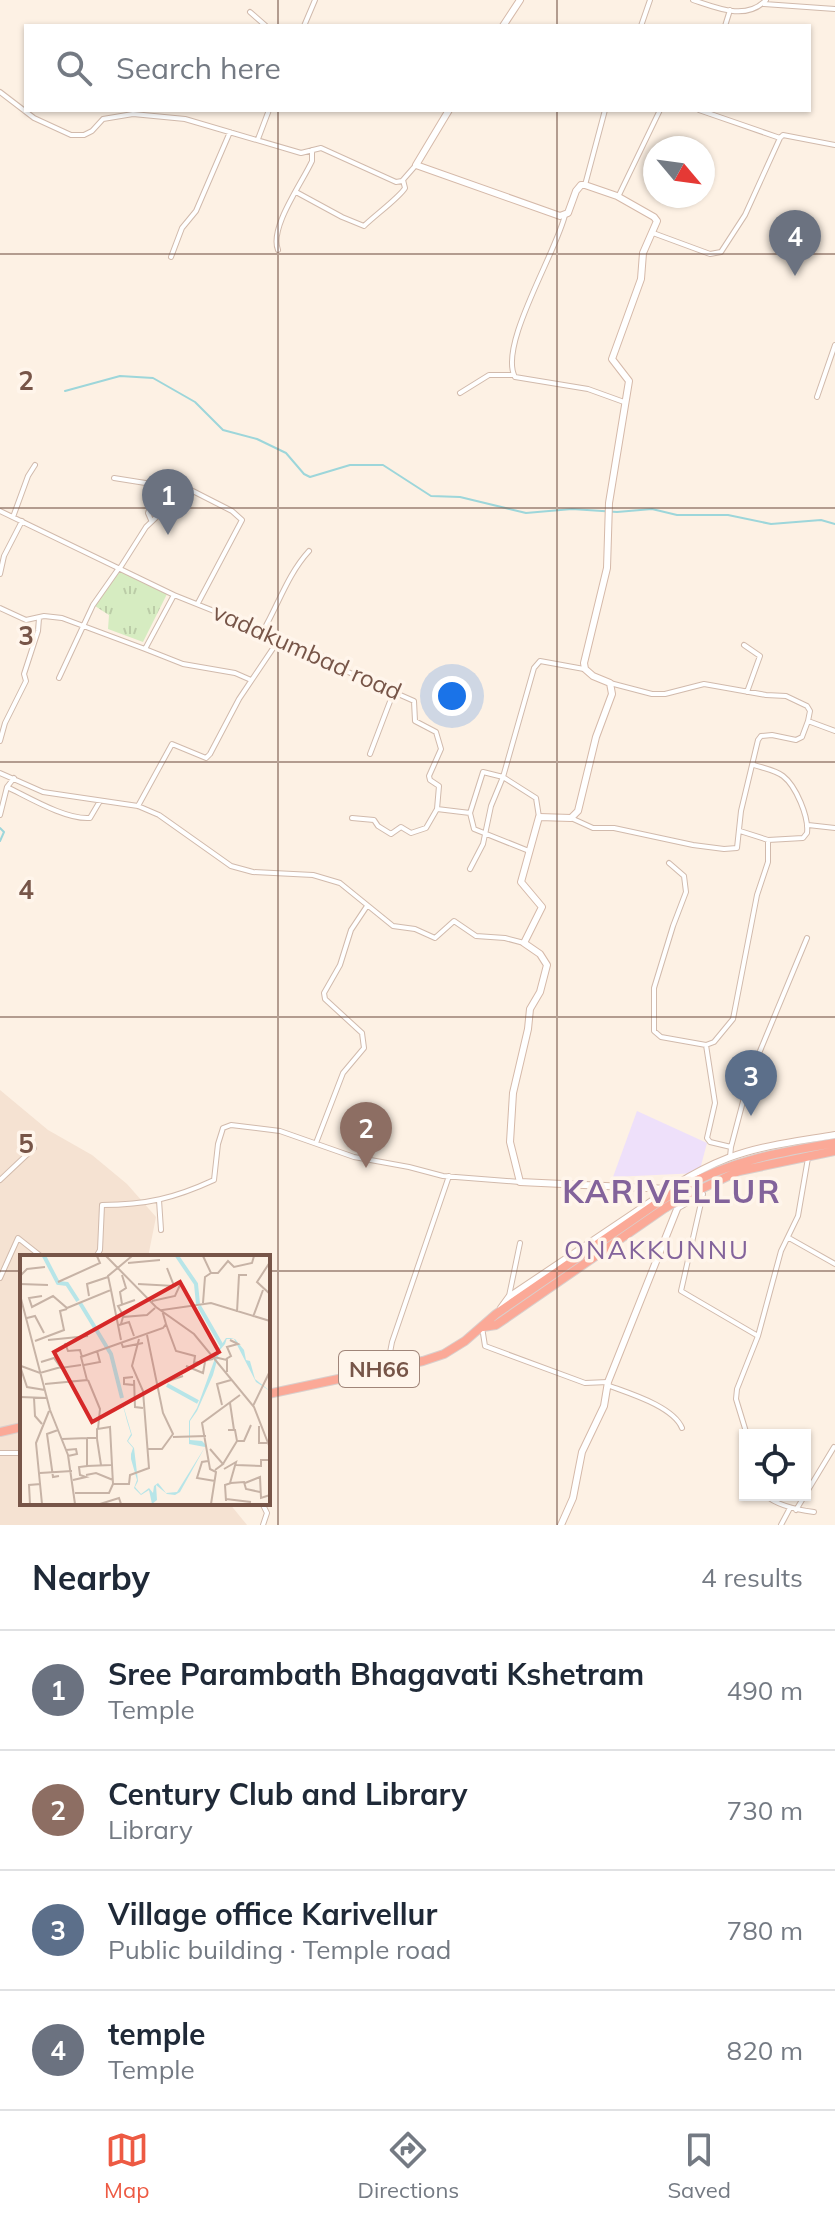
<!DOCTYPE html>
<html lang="en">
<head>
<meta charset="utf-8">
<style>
  body { margin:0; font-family:Mulish,sans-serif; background:#f6f6f7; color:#1f2937 }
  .controls { position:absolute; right:24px; bottom:24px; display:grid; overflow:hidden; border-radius:0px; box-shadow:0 2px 6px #0004 }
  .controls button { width:72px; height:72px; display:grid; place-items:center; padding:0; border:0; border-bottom:2px solid #e0e1e3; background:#fff; color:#1f2937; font:40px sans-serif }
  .compass { position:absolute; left:643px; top:136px; width:72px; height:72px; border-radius:50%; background:#fff; box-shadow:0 2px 6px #0004; rotate:119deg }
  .you { position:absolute; left:452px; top:696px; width:28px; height:28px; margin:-20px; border:6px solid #fff; border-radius:50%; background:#1a73e8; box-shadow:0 0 0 12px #1a73e833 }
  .badge { display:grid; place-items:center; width:52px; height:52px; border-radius:50%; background:#ed5a43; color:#fff; font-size:26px; font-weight:700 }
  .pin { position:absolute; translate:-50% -66px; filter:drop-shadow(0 2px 4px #0008) }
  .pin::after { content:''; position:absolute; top:42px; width:28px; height:24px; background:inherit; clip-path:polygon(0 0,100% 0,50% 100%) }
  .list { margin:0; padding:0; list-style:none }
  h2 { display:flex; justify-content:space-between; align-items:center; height:104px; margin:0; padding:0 32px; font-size:34px }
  h2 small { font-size:26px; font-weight:400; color:#747a83 }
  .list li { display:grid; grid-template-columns:52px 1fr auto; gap:24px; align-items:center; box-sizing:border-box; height:120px; padding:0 32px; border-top:2px solid #e0e1e3 }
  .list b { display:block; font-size:30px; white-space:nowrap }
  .list p { margin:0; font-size:26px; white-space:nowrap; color:#747a83 }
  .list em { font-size:26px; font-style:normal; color:#747a83 }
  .icon { flex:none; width:44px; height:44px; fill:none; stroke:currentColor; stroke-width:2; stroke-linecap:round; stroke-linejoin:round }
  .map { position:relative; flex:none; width:835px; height:1525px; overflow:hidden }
  .search { position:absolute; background:#fff; box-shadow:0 2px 6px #0004; left:24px; right:24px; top:24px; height:88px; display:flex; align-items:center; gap:20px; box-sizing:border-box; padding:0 28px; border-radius:0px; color:#747a83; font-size:30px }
  .sheet { height:584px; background:#fff }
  nav { display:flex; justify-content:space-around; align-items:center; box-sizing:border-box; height:112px; border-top:2px solid #e0e1e3; background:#fff; font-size:22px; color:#747a83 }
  nav a { display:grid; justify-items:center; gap:4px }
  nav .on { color:#ed5a43 }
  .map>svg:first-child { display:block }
  .residential { fill:#f5e2d2 }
  .education { fill:#eee0fa }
  .grass { fill:url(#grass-tufts) }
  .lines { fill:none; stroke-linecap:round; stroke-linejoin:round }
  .stream { stroke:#9dd6da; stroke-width:2 }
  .street-casing { stroke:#d1baac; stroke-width:6 }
  .secondary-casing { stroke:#d5b9a9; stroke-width:8 }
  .highway-casing { stroke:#d9cfcc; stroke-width:10 }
  .street { stroke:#fff; stroke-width:4 }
  .secondary { stroke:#fff; stroke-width:6 }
  .highway { stroke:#fba997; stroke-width:8 }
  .highway-bridge-casing { stroke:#d9cfcc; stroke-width:10; stroke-linecap:butt }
  .highway-bridge { stroke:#fba997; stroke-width:8 }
  .grid { fill:none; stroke:#775548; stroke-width:2; stroke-opacity:0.55 }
  .labels { text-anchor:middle; stroke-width:7; stroke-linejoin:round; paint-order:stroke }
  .shield { fill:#fff5eb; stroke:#a08579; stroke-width:2 }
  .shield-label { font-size:22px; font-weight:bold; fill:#775548 }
  .street-label { font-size:24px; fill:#775548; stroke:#fff5eb }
  .neighbourhood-label { font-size:26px; letter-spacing:2px; fill:#83639b; stroke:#fff5eb }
  .district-label { font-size:32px; font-weight:bold; letter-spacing:2px; fill:#83639b; stroke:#fff5eb }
  .inset-river { fill:none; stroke:#b7e5e8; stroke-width:4 }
  .inset-road { fill:none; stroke:#c7b3a6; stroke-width:2 }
  .view { fill:#d62828; fill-opacity:0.15; stroke:#d62828; stroke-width:4 }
  .inset-edge { fill:none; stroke:#775548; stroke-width:4 }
  .grid-label { font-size:26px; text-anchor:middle; font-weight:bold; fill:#775548; stroke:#fff5eb; stroke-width:7; stroke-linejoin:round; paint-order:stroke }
</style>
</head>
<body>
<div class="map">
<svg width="835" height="1525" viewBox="0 0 835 1525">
  <defs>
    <pattern id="grass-tufts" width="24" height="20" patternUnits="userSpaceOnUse" patternTransform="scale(2)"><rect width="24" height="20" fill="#d6ecc1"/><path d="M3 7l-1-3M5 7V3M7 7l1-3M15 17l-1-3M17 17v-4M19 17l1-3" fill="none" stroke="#bbcca7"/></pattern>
  </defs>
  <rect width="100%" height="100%" fill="#fdf1e4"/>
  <!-- residential -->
  <path class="residential" d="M0,1090L48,1130L92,1155L127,1184L156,1217L148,1257H22V1503H229L247,1525H0Z"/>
  <!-- education -->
  <path class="education" d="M637,1111L707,1143L699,1173L613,1177Z"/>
  <!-- grass -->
  <path class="grass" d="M119,570L167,594L143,642L108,629L109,615L95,606Z"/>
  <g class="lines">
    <!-- stream -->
    <path class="stream" d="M65,391L120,376L153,378L195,402L223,430L257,439L286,453L304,474L310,477L350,465H383L431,496L460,497L526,513L572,509L617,512L652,509L677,515H728L771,524L821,520L835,524
      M0,828L4,832L0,841"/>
    <defs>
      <path id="street" d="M693,0C717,8 746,21 766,0
        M764,4L835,9
        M250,12L266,26
        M304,26L315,0
        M641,26L650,0
        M725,26L730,10
        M0,92L34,118L71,135H84L92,131L103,119L133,114L185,119L301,153L321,148L396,182L402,181L416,165
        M699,110L780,138
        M258,139L269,110
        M585,185L605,110
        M296,192L342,217L364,226C374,216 400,197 405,188L403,180
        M618,197L660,110
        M565,215C556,253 498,346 515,377L588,389L624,402
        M653,233L710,254L721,252L745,215L780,138L783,135L835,145
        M278,250C269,228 302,183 312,161V150
        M171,257L182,228L196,211L230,132
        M460,393L489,375H513
        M817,397L835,345
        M114,478L158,485
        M0,511L174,595
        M13,517L28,476L35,465
        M151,520L148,513L158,485L171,482L179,484
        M120,568L146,527L166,508L181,485L232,511L242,520L198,603
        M0,574L4,556L22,521
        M0,608L26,620L44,616L62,618L145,649L174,595L314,651L339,668L414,701L415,721L436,732L441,749L429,776L430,780L439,786L437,809L470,813L474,829L529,851
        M263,631C279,603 288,574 309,551
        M744,645L760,656L747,692
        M145,649L183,664L235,673L251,680
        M59,678L93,605L119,568
        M610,683L652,694H665L704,684L766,695L786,696L807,706L810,711L808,721L835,731
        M0,741L5,723L26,681L24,674L38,631L39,618
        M370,754L394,691
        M0,773L43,792L138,806L159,815L231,866L253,872L313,875L340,883L393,926L415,929L435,938L454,921L476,936L505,938L524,943
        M14,778L7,787C28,797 66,820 90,818L100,801
        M138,806L172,744L206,758L210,754L239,699L280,638
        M470,813L483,772L503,777L536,798L539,817
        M0,815L7,787
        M352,818L374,820L378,826L391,834L401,827L411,833L426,828L437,809
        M571,818L593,828H614L693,845L724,849L737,848L741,811L758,740L761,736L772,735L796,740L802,737L808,721
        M808,825L835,828
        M740,831L768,840L803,838L807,833C809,817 796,786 783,776C775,770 763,768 754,765
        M669,863L684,876L686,892L673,926L654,988V1031L661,1037L706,1045
        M470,869L483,844L491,806L503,777L534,668L540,661L584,669
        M316,1143L343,1073L364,1048L362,1033L325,999L324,993L340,965L351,930L367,906
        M731,1147L750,1075L807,938
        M730,1157L731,1147L710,1142L707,1138L715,1103L706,1045L714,1042L733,1019L757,895L768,862V840
        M0,1180L34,1148
        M159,1200L161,1230
        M677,1209L703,1194L681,1291L758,1336
        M789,1238L835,1264
        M96,1257L100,1250L102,1205C146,1205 175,1198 214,1180L218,1144L223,1128L231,1125L280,1131L354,1157L409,1167L443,1176L520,1182
        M0,1278L18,1238L42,1257
        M509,1296L520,1243
        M482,1327L485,1346L585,1383L608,1382
        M387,1368L392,1342L449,1176
        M607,1385C628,1393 673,1406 682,1428
        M747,1435L736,1399L737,1389L758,1336L781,1251L798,1216L808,1158
        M0,1453H22
        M765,1495C778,1506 798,1510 814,1512
        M262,1503L267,1513L263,1525
        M796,1510L834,1447
        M781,1525L790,1508"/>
      <path id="secondary" d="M503,26L520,0
        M449,110L416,165L560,216L568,213L576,191L581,185H585L617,196L654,217L657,221L643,253L641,279L612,359L629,381L609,503L607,568L584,663L585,669L593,676L610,683L612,694L596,737L578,811L571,818L539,817L521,882L542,907L524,943L540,954L547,965L540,992L530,1009L528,1029L513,1093L510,1142L520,1182L669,1189L677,1209L608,1382L604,1406L582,1452L573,1498L561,1525
        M501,1308L509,1297L677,1184C693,1174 710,1165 728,1158C762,1145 800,1141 835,1135"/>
      <path id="highway" d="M680,1189C729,1161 780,1152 835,1143
        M684,1197L739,1171L835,1151
        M483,1327L496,1325L665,1208
        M268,1394L423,1361L444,1354L465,1341L496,1314L660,1201
        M0,1432L22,1427"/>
    </defs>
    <!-- street casing -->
    <use href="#street" class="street-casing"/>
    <!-- secondary casing -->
    <use href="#secondary" class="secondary-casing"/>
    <!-- highway casing -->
    <use href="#highway" class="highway-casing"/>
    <!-- street -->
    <use href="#street" class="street"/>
    <!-- secondary -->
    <use href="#secondary" class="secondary"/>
    <!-- highway -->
    <use href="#highway" class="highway"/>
    <defs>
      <path id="highway-bridge" d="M660,1201L680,1189
        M665,1208L684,1197"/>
    </defs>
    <!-- highway-bridge casing -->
    <use href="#highway-bridge" class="highway-bridge-casing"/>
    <!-- highway-bridge -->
    <use href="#highway-bridge" class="highway-bridge"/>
  </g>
  <!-- grid -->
  <path class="grid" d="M278,0V26M557,0V26M278,110V1525M557,110V1525M0,254H835M0,508H835M0,762H835M0,1017H835M0,1271H22M268,1271H835"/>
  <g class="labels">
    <!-- shield labels -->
    <rect class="shield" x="339" y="1351" width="80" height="36" rx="6"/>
    <g class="shield-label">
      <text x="379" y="1377">NH66</text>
    </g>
    <!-- street labels -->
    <g class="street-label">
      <text transform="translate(307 652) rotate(24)" y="8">vadakumbad road</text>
    </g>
    <!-- neighbourhood labels -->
    <g class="neighbourhood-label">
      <text x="657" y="1259">ONAKKUNNU</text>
    </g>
    <!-- district labels -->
    <g class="district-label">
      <text x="672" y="1203">KARIVELLUR</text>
    </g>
  </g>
  <!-- overview -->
  <g transform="translate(20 1255)">
    <rect width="250" height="250" fill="#fdf1e4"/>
    <path d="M206,83L215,84L224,95L226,105L230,106L235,124L250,136L236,127L214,84L207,83L205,89L200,95L193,120L177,156L170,166V185L182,186L185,189V192L160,237L155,240L147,239L136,230L137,245L132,249L129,235L121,240L114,233L117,225L111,204V199L113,193L107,186L111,179L107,166L101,143L112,180L108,186L114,193L118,226L115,232L121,239L129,233L133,238L134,231L138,228L146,238L157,237L185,192L169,189V166L177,153L198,95Z" fill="#b7e5e8"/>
    <path class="inset-river" d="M24,1L38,28L47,29L58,46M157,1L176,29L178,49M60,48L91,99L102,143M179,51L202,91M147,130L178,147"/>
    <path class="inset-road" d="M86,1L136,52L174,79L234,152L250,193M250,7L237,27L250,39M108,8L140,5M191,18H198L208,6L214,12L232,8L234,1M0,21L7,14L25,12M38,27L80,8L77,1M0,29L28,30M118,29L154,31L147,13M91,35L101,85M0,40L30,155L48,200L55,249M22,41L9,43L12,52L33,41L47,53L91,35L88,21L112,1M69,41L67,29L88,22M132,46L155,41L160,30M183,48L185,22L191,18L183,1M102,49L100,37L106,33L102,20M217,57L219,20H227M104,62L98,51L115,45M233,62L243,35M7,63L15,61L24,78M101,69L103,62L127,60L135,53M146,69L156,96L175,101L174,108L193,104M99,70L109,67L114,81M127,80L143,158L153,179L142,194H127M28,85L68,81M15,86L44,75L40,56L47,54M101,87L103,92L123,88M45,88L48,96L60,95L62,102M194,102L207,105V117M206,104L211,101L207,92L218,89L210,85M21,107L34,103L41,113L61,110M64,110L80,107L77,96M0,111L7,132L25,135M1,111L20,118L41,112M166,111L183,118L185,107M113,122L104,123V129L114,130M68,125L80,154L78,174M114,125L115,152L123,153M25,129L67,125L61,102L143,73L146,69L142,55L191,48L250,66M137,130L163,121M0,142L27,143M14,143L15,161L22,169M210,148L214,175M202,150L197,129L211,125M233,151L250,116M239,171V188H247M38,175L27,179L33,222L39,221M208,175H215L217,186H224L231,170M153,182L186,181M67,183H77V174L90,172L93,229H109L110,220L129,213L123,136L112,111L119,84M42,184L67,183V211L59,212L60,220L66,222L53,225M77,184L81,210M190,194L203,209L195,215M46,195L56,194L57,199L48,201M188,206L182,207L177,223L195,226M203,209L217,186M216,210L241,211V205H250M67,211L91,210M204,214L216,207L210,228M20,218L52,216M66,220L76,218L93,225M225,228L240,222L241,243L250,240M55,238H89L93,229M206,244L231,247M206,246L205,230L211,228L224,227L226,234L240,237M10,249L9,230L21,229M22,249L16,188L29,156M80,249L99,243L101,249M191,249L196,217L190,214L182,168L220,140"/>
    <path class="view" d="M160,27L199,97L72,167L34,97Z"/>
    <rect width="250" height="250" class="inset-edge"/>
  </g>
  <g class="grid-label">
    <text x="26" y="390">2</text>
    <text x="26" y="645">3</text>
    <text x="26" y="899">4</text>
    <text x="26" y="1153">5</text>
  </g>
</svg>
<div class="controls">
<button><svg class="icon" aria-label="locate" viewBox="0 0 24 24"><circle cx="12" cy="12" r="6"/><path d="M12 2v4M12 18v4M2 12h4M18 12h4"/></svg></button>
</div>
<svg class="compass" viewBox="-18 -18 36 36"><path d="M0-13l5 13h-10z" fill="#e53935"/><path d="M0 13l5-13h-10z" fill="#747a83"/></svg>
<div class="you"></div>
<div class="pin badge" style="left:168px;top:535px;background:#6b7280">1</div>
<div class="pin badge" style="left:366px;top:1168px;background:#8d6e63">2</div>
<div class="pin badge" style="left:751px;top:1116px;background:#5c6f8a">3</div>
<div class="pin badge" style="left:795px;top:276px;background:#6b7280">4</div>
<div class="search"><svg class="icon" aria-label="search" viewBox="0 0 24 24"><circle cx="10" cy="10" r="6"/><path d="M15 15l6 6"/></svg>Search here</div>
</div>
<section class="sheet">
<h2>Nearby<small>4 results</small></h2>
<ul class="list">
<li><span class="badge" style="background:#6b7280">1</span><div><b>Sree Parambath Bhagavati Kshetram</b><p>Temple</p></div><em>490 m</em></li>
<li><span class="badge" style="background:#8d6e63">2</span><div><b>Century Club and Library</b><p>Library</p></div><em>730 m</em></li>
<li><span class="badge" style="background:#5c6f8a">3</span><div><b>Village office Karivellur</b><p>Public building · Temple road</p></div><em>780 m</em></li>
<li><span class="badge" style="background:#6b7280">4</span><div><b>temple</b><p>Temple</p></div><em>820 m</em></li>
</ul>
</section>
<nav>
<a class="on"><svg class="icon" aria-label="map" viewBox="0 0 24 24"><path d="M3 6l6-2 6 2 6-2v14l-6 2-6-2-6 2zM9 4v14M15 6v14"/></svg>Map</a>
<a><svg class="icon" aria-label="directions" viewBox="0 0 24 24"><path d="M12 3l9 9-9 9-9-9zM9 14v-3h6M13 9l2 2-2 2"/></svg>Directions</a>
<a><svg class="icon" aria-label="saved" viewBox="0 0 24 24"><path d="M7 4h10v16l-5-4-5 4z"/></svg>Saved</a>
</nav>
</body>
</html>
